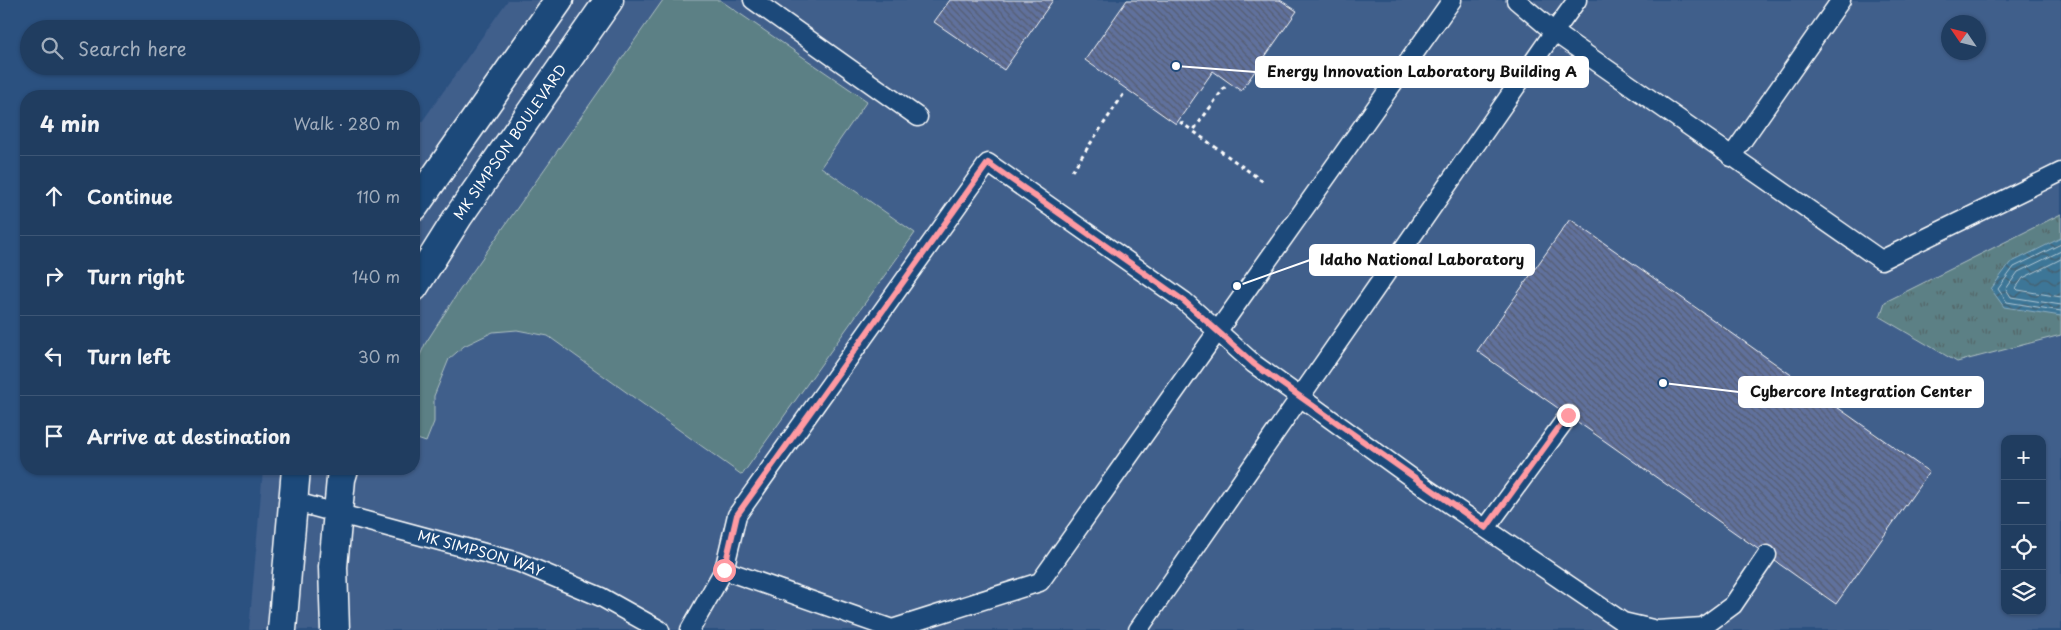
<!DOCTYPE html>
<html lang="en">
<head>
<meta charset="utf-8">
<style>
  body { margin:0; font-family:"Playpen Sans",sans-serif; background:#284466; color:#f1f3f6 }
  .controls { position:absolute; right:15px; bottom:15px; display:grid; overflow:hidden; border-radius:10px; box-shadow:0 1px 4px #0004 }
  .controls button { width:45px; height:45px; display:grid; place-items:center; padding:0; border:0; border-bottom:1px solid #3d5675; background:#203d60; color:#f1f3f6; font:25px sans-serif }
  .compass { position:absolute; left:1941px; top:15px; width:45px; height:45px; border-radius:50%; background:#203d60; box-shadow:0 1px 4px #0004; rotate:305deg }
  .stop { position:absolute; width:15px; height:15px; margin:-11px; border:4px solid #ff9aa2; border-radius:50%; background:#fff }
  .stop.end { background:#ff9aa2; border-color:#fff; box-shadow:0 1px 5px #0008 }
  .list { margin:0; padding:0; list-style:none }
  h2 { display:flex; justify-content:space-between; align-items:center; height:65px; margin:0; padding:0 20px; font-size:21px }
  h2 small { font-size:16px; font-weight:400; color:#a2aebd }
  .list li { display:grid; grid-template-columns:32px 1fr auto; gap:15px; align-items:center; box-sizing:border-box; height:80px; padding:0 20px; border-top:1px solid #3d5675 }
  .list b { display:block; font-size:19px; white-space:nowrap }
  .list em { font-size:16px; font-style:normal; color:#a2aebd }
  .icon { flex:none; width:28px; height:28px; fill:none; stroke:currentColor; stroke-width:2; stroke-linecap:round; stroke-linejoin:round }
  .map { position:relative; flex:none; width:2061px; height:630px; overflow:hidden }
  .search { position:absolute; background:#203d60; box-shadow:0 1px 4px #0004; left:20px; top:20px; width:400px; height:55px; display:flex; align-items:center; gap:12px; box-sizing:border-box; padding:0 18px; border-radius:28px; color:#a2aebd; font-size:19px }
  .panel { position:absolute; background:#203d60; box-shadow:0 1px 4px #0004; left:20px; top:90px; width:400px; height:385px; border-radius:20px }
  .map>svg:first-child { display:block }
  .built { fill:#3f5e8b; fill-rule:evenodd }
  .grass { fill:#5c8085; stroke:#aec0c2 }
  .park { fill:url(#park-tufts); stroke:#aec0c2 }
  .water { fill:url(#water-waves); stroke:#8badc1 }
  .lines { fill:none; stroke-linecap:round; stroke-linejoin:round }
  .shore { stroke:#b1c8d5; stroke-width:1 }
  .building { fill:url(#building-back-hatch); stroke:#fff }
  .lane-casing { stroke:#fff; stroke-width:21 }
  .street-casing { stroke:#fff; stroke-width:31 }
  .path { stroke:#fff; stroke-width:3; stroke-dasharray:4 4; stroke-linecap:butt }
  .lane { stroke:#1f4a7a; stroke-width:18 }
  .street { stroke:#1f4a7a; stroke-width:28 }
  .route { stroke:#ff9aa2; stroke-width:6 }
  .labels { text-anchor:middle; stroke-width:5; stroke-linejoin:round; paint-order:stroke }
  .street-label { font-size:14px; fill:#fff; stroke:#1f4a7a }
  .leader { fill:none; stroke:#fff; stroke-width:2 }
  .callout-dot { fill:#fff; stroke:#1f4a7a; stroke-width:2 }
  .callout { fill:#fff; stroke:#fff; stroke-width:2 }
  .callout-label { font-size:15px; text-anchor:middle; font-weight:bold; fill:#111 }
</style>
</head>
<body>
<div class="map">
<svg width="2061" height="630" viewBox="0 0 2061 630">
  <defs>
    <pattern id="park-tufts" width="24" height="20" patternUnits="userSpaceOnUse" patternTransform="scale(1.25)"><rect width="24" height="20" fill="#5c8085"/><path d="M3 7l-1-3M5 7V3M7 7l1-3M15 17l-1-3M17 17v-4M19 17l1-3" fill="none" stroke="#546668"/></pattern>
    <pattern id="water-waves" width="16" height="10" patternUnits="userSpaceOnUse" patternTransform="scale(1.25)"><rect width="16" height="10" fill="#3d7697"/><path d="M0 5q4-4 8 0t8 0" fill="none" stroke="#455f6e"/></pattern>
    <pattern id="building-back-hatch" width="6" height="6" patternUnits="userSpaceOnUse" patternTransform="scale(1.25)"><rect width="6" height="6" fill="#61719d"/><path d="M-1 5l2 2M0 0l6 6M5-1l2 2" fill="none" stroke="#555d70"/></pattern>
  </defs>
  <rect width="100%" height="100%" fill="#2b5180"/>
  <filter id="ink" filterUnits="userSpaceOnUse"><feTurbulence type="fractalNoise" baseFrequency=".02" numOctaves="2"/><feDisplacementMap in="SourceGraphic" scale="10" xChannelSelector="R" yChannelSelector="G"/><feConvolveMatrix kernelMatrix="1 2 1 2 8 2 1 2 1" color-interpolation-filters="sRGB"/></filter>
  <g filter="url(#ink)">
    <!-- built -->
    <path class="built" d="M508,0H2061V630H249L263,469H414V133ZM1948,22H1978V52H1948ZM2005,439H2042V611H2005Z"/>
    <!-- grass -->
    <path class="grass" d="M663,0H720L867,101L821,167L915,233L742,475L548,336L517,330L493,332L464,346L449,359L434,396V422L426,442L414,438V369L425,344L459,291Z"/>
    <!-- park -->
    <path class="park" d="M2061,214V335L1957,362L1880,317L1885,302Z"/>
    <!-- water -->
    <path class="water" d="M2061,238V316L2004,307L1991,289L2010,263Z"/>
    <g class="lines">
      <!-- shore -->
      <path class="shore" d="M2061,244L2014,267L1998,289L2007,302L2061,311
        M2061,251L2018,272L2006,289L2011,297L2061,305
        M2061,259L2023,278L2016,288L2018,290L2061,297"/>
    </g>
    <!-- building -->
    <path class="building" d="M950,0H1053L1004,70L934,22Z
      M1127,0H1280L1297,11L1241,91L1213,71L1176,124L1085,60Z
      M1570,219L1929,472L1836,604L1477,351Z"/>
    <g class="lines">
      <defs>
        <g id="lane">
          <path d="M753,0L918,117"/>
          <path d="M1577,0L1554,32L1881,260L2061,172"/>
          <path d="M1731,157L1841,0"/>
          <path id="s1" d="M292,501L518,562L601,597L660,630"/>
          <path d="M1486,528L1569,415"/>
          <path d="M724,570L892,629L1040,582L1452,0"/>
          <path d="M690,630L724,570L737,515L988,163L1184,301L1254,364L1300,397L1423,486L1623,622L1657,630L1703,627L1733,605L1767,555"/>
          <path d="M1138,630L1554,32L1516,0"/>
        </g>
        <g id="street">
          <path d="M414,207L559,0"/>
          <path id="s2" d="M414,287L458,217L609,0"/>
          <path d="M282,630L296,469"/>
          <path d="M335,630L333,567L341,479L344,469"/>
        </g>
      </defs>
      <!-- lane casing -->
      <use href="#lane" class="lane-casing"/>
      <!-- street casing -->
      <use href="#street" class="street-casing"/>
      <!-- path -->
      <path class="path" d="M1225,87L1193,131L1265,183
        M1180,122L1193,131
        M1072,171L1125,92"/>
      <!-- lane -->
      <use href="#lane" class="lane"/>
      <!-- street -->
      <use href="#street" class="street"/>
    </g>
  </g>
  <g class="lines" filter="url(#ink)">
    <!-- route -->
    <path class="route" d="M724,570L737,515L988,163L1184,301L1254,364L1486,528L1568,415"/>
  </g>
  <g class="labels">
    <!-- street labels -->
    <g class="street-label">
      <text dy="5" stroke="none"><textPath href="#s2" startOffset="174">MK SIMPSON BOULEVARD</textPath></text>
      <text dy="5" stroke="none"><textPath href="#s1" startOffset="196">MK SIMPSON WAY</textPath></text>
    </g>
  </g>
  <!-- callouts -->
  <path class="leader" d="M1176 66L1256 72M1237 286L1310 260M1663 383L1739 392"/>
  <g class="callout-dot">
    <circle cx="1176" cy="66" r="5"/>
    <circle cx="1237" cy="286" r="5"/>
    <circle cx="1663" cy="383" r="5"/>
  </g>
  <g class="callout">
    <rect x="1256" y="57" width="332" height="30" rx="5"/>
    <rect x="1310" y="245" width="224" height="30" rx="5"/>
    <rect x="1739" y="377" width="244" height="30" rx="5"/>
  </g>
  <g class="callout-label">
    <text x="1422" y="77">Energy Innovation Laboratory Building A</text>
    <text x="1422" y="265">Idaho National Laboratory</text>
    <text x="1861" y="397">Cybercore Integration Center</text>
  </g>
</svg>
<div class="controls">
<button>+</button>
<button>−</button>
<button><svg class="icon" aria-label="locate" viewBox="0 0 24 24"><circle cx="12" cy="12" r="6"/><path d="M12 2v4M12 18v4M2 12h4M18 12h4"/></svg></button>
<button><svg class="icon" aria-label="layers" viewBox="0 0 24 24"><path d="M12 4l9 5-9 5-9-5zM3 14l9 5 9-5"/></svg></button>
</div>
<svg class="compass" viewBox="-18 -18 36 36"><path d="M0-13l5 13h-10z" fill="#e53935"/><path d="M0 13l5-13h-10z" fill="#a2aebd"/></svg>
<div class="stop" style="left:724px;top:570px"></div>
<div class="stop end" style="left:1568px;top:415px"></div>
<div class="search"><svg class="icon" aria-label="search" viewBox="0 0 24 24"><circle cx="10" cy="10" r="6"/><path d="M15 15l6 6"/></svg>Search here</div>
<section class="panel">
<h2>4 min<small>Walk · 280 m</small></h2>
<ul class="list">
<li><svg class="icon" aria-label="ahead" viewBox="0 0 24 24"><path d="M12 20V5M6 11l6-6 6 6"/></svg><div><b>Continue</b></div><em>110 m</em></li>
<li><svg class="icon" aria-label="right" viewBox="0 0 24 24"><path d="M7 20v-9h11M14 6l5 5-5 5"/></svg><div><b>Turn right</b></div><em>140 m</em></li>
<li><svg class="icon" aria-label="left" viewBox="0 0 24 24"><path d="M17 20v-9H6M10 6l-5 5 5 5"/></svg><div><b>Turn left</b></div><em>30 m</em></li>
<li><svg class="icon" aria-label="arrive" viewBox="0 0 24 24"><path d="M6 21V4h12l-3 4 3 4H6"/></svg><div><b>Arrive at destination</b></div></li>
</ul>
</section>
</div>
</body>
</html>
